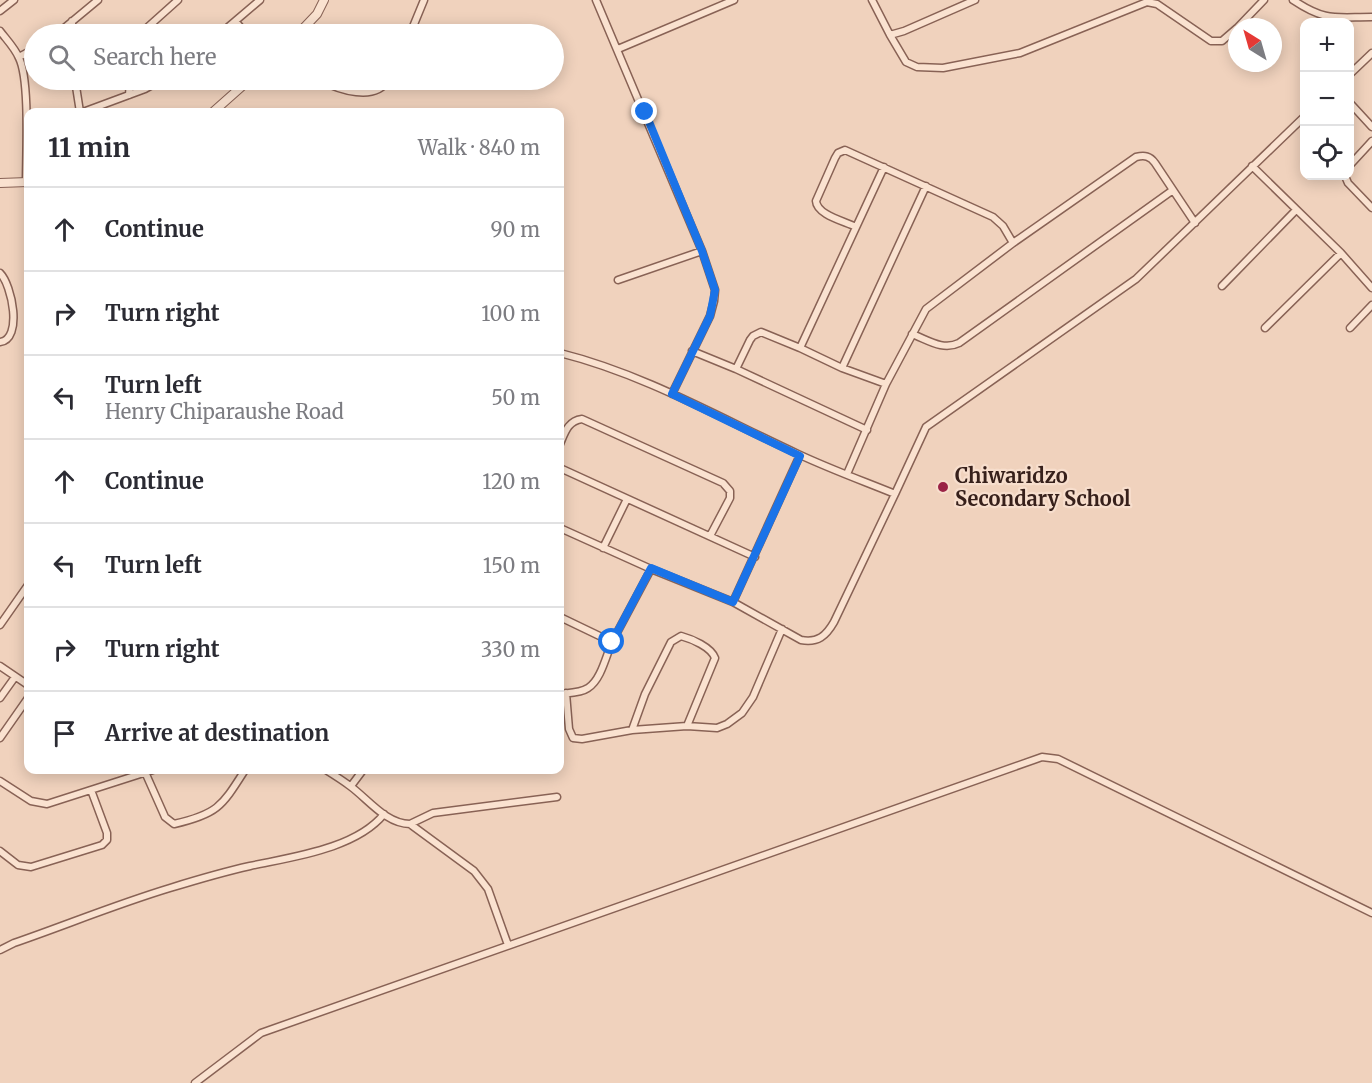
<!DOCTYPE html>
<html lang="en">
<head>
<meta charset="utf-8">
<style>
  body { margin:0; font-family:Merriweather,serif; background:#f7f7f7; color:#2b2b33 }
  .controls { position:absolute; right:18px; top:18px; display:grid; overflow:hidden; border-radius:12px; box-shadow:0 3px 15px #0003 }
  .controls button { width:54px; height:54px; display:grid; place-items:center; padding:0; border:0; border-bottom:2px solid #e1e1e2; background:#fff; color:#2b2b33; font:30px sans-serif }
  .compass { position:absolute; left:1228px; top:18px; width:54px; height:54px; border-radius:50%; background:#fff; box-shadow:0 3px 15px #0003; rotate:323deg }
  .stop { position:absolute; width:18px; height:18px; margin:-14px; border:4px solid #1a73e8; border-radius:50%; background:#fff }
  .stop.end { background:#1a73e8; border-color:#fff; box-shadow:0 2px 6px #0008 }
  .list { margin:0; padding:0; list-style:none }
  h2 { display:flex; justify-content:space-between; align-items:center; height:78px; margin:0; padding:0 24px; font-size:26px }
  h2 small { font-size:20px; font-weight:400; color:#7c7c81 }
  .list li { display:grid; grid-template-columns:39px 1fr auto; gap:18px; align-items:center; box-sizing:border-box; height:84px; padding:0 24px; border-top:2px solid #e1e1e2 }
  .list b { display:block; font-size:22px; white-space:nowrap }
  .list p { margin:0; font-size:20px; white-space:nowrap; color:#7c7c81 }
  .list em { font-size:20px; font-style:normal; color:#7c7c81 }
  .icon { flex:none; width:33px; height:33px; fill:none; stroke:currentColor; stroke-width:2; stroke-linecap:round; stroke-linejoin:round }
  .map { position:relative; flex:none; width:1372px; height:1083px; overflow:hidden }
  .search { position:absolute; background:#fff; box-shadow:0 3px 15px #0003; left:24px; top:24px; width:540px; height:66px; display:flex; align-items:center; gap:15px; box-sizing:border-box; padding:0 21px; border-radius:33px; color:#7c7c81; font-size:22px }
  .panel { position:absolute; background:#fff; box-shadow:0 3px 15px #0003; left:24px; top:108px; width:540px; height:666px; border-radius:12px }
  .map>svg:first-child { display:block }
  .lines { fill:none; stroke-linecap:round; stroke-linejoin:round }
  .minor-casing { stroke:#886255; stroke-width:9 }
  .tertiary-casing { stroke:#886255; stroke-width:10 }
  .minor { stroke:#fae2d0; stroke-width:6 }
  .tertiary { stroke:#fae2d0; stroke-width:8 }
  .route { stroke:#1a73e8; stroke-width:8 }
  .poi-dot { fill:#9a2346; stroke:#f7decd; stroke-width:2 }
  .labels { text-anchor:middle; stroke-width:4.5; stroke-linejoin:round; paint-order:stroke }
  .poi-label { font-size:20px; font-weight:bold; fill:#37201b; stroke:#f7decd; text-anchor:start }
</style>
</head>
<body>
<div class="map">
<svg width="1372" height="1083" viewBox="0 0 1372 1083">
  <rect width="100%" height="100%" fill="#f0d2bd"/>
  <g class="lines">
    <defs>
      <path id="minor" d="M596,0L702,251L715,290L714,301L710,316L672,394
        M872,0L890,35L904,31L975,0
        M1293,0C1326,22 1335,17 1372,17
        M0,11L14,0
        M236,22L246,34
        M1238,27L1264,0
        M0,31C6,39 15,48 19,58C30,80 26,155 26,183
        M57,34L98,0
        M72,34V21
        M140,34L178,0
        M220,34L260,0
        M410,34L424,0
        M890,35L906,62L917,67L943,68L1020,53L1147,2L1157,4L1211,41H1222L1237,28
        M618,49L734,0
        M19,57L34,49
        M1350,74L1372,53
        M75,80L80,112
        M320,80C339,90 375,102 388,80
        M129,95L130,80
        M1350,103L1372,127
        M83,112L145,89L161,80
        M1350,165L1372,141
        M1252,166L1341,253L1372,288
        M1345,176L1348,183L1372,208
        M856,227C844,221 817,215 816,201L835,158L838,153L845,150L993,217L1003,226L1013,243
        M0,273C12,285 23,339 0,342
        M618,280L702,251
        M1222,286L1296,210
        M1265,328L1341,253
        M1350,328L1372,305
        M912,334C928,340 943,351 959,343L1173,190
        M800,348L884,167
        M692,351L736,369L867,430
        M560,353C644,374 720,418 798,454C830,469 863,481 895,494L926,427L1136,279L1304,117
        M842,368L926,186
        M736,369L750,340L753,336L761,332L800,348L842,368L886,384
        M560,444C565,432 568,421 582,419L723,483L730,491V498L710,536
        M560,468L755,557
        M847,474L886,384L926,309L1013,243L1136,157C1145,155 1150,156 1155,163L1195,223
        M560,528L651,569L733,602L801,640C818,643 826,636 834,622L895,494
        M603,548L627,499
        M733,602L800,455
        M560,617L612,642L651,569
        M0,625L28,585
        M0,666L28,685
        M566,693L569,729L573,738L582,739L632,730L687,726L717,728L727,724L742,713L753,697L782,629
        M560,694C568,693 581,693 588,688C601,680 606,656 612,642
        M0,698L15,677
        M632,730L645,694L671,642L681,636C692,639 711,647 715,658L687,726
        M0,738L28,698
        M326,770C334,775 342,780 350,786C368,799 386,824 410,824L474,871L488,889L508,945
        M145,772L165,817L174,824C218,814 222,806 245,770
        M0,781L31,801L47,804L153,770
        M351,786L363,770
        M410,824L433,813L557,797
        M0,851L18,865L31,867L102,845L107,840V833L91,790
        M0,950L14,943C66,925 117,904 170,888C196,880 223,872 250,866C291,857 356,849 384,814
        M195,1083L261,1033L1042,757L1058,759L1372,913"/>
      <path id="tertiary" d="M298,34L317,14L324,0
        M213,112L249,80
        M0,183L28,182"/>
    </defs>
    <!-- minor casing -->
    <use href="#minor" class="minor-casing"/>
    <!-- tertiary casing -->
    <use href="#tertiary" class="tertiary-casing"/>
    <!-- minor -->
    <use href="#minor" class="minor"/>
    <!-- tertiary -->
    <use href="#tertiary" class="tertiary"/>
  </g>
  <g class="lines">
    <!-- route -->
    <path class="route" d="M612,642L651,568L733,602L800,456L672,394L710,316L715,290L702,251L645,112"/>
  </g>
  <!-- markers -->
  <circle class="poi-dot" cx="943" cy="487" r="6"/>
  <g class="labels">
    <!-- poi labels -->
    <g class="poi-label">
      <text x="955" y="483">Chiwaridzo<tspan x="955" dy="23">Secondary School</tspan></text>
    </g>
  </g>
</svg>
<div class="controls">
<button>+</button>
<button>−</button>
<button><svg class="icon" aria-label="locate" viewBox="0 0 24 24"><circle cx="12" cy="12" r="6"/><path d="M12 2v4M12 18v4M2 12h4M18 12h4"/></svg></button>
</div>
<svg class="compass" viewBox="-18 -18 36 36"><path d="M0-13l5 13h-10z" fill="#e53935"/><path d="M0 13l5-13h-10z" fill="#7c7c81"/></svg>
<div class="stop" style="left:612px;top:642px"></div>
<div class="stop end" style="left:645px;top:112px"></div>
<div class="search"><svg class="icon" aria-label="search" viewBox="0 0 24 24"><circle cx="10" cy="10" r="6"/><path d="M15 15l6 6"/></svg>Search here</div>
<section class="panel">
<h2>11 min<small>Walk · 840 m</small></h2>
<ul class="list">
<li><svg class="icon" aria-label="ahead" viewBox="0 0 24 24"><path d="M12 20V5M6 11l6-6 6 6"/></svg><div><b>Continue</b></div><em>90 m</em></li>
<li><svg class="icon" aria-label="right" viewBox="0 0 24 24"><path d="M7 20v-9h11M14 6l5 5-5 5"/></svg><div><b>Turn right</b></div><em>100 m</em></li>
<li><svg class="icon" aria-label="left" viewBox="0 0 24 24"><path d="M17 20v-9H6M10 6l-5 5 5 5"/></svg><div><b>Turn left</b><p>Henry Chiparaushe Road</p></div><em>50 m</em></li>
<li><svg class="icon" aria-label="ahead" viewBox="0 0 24 24"><path d="M12 20V5M6 11l6-6 6 6"/></svg><div><b>Continue</b></div><em>120 m</em></li>
<li><svg class="icon" aria-label="left" viewBox="0 0 24 24"><path d="M17 20v-9H6M10 6l-5 5 5 5"/></svg><div><b>Turn left</b></div><em>150 m</em></li>
<li><svg class="icon" aria-label="right" viewBox="0 0 24 24"><path d="M7 20v-9h11M14 6l5 5-5 5"/></svg><div><b>Turn right</b></div><em>330 m</em></li>
<li><svg class="icon" aria-label="arrive" viewBox="0 0 24 24"><path d="M6 21V4h12l-3 4 3 4H6"/></svg><div><b>Arrive at destination</b></div></li>
</ul>
</section>
</div>
</body>
</html>
